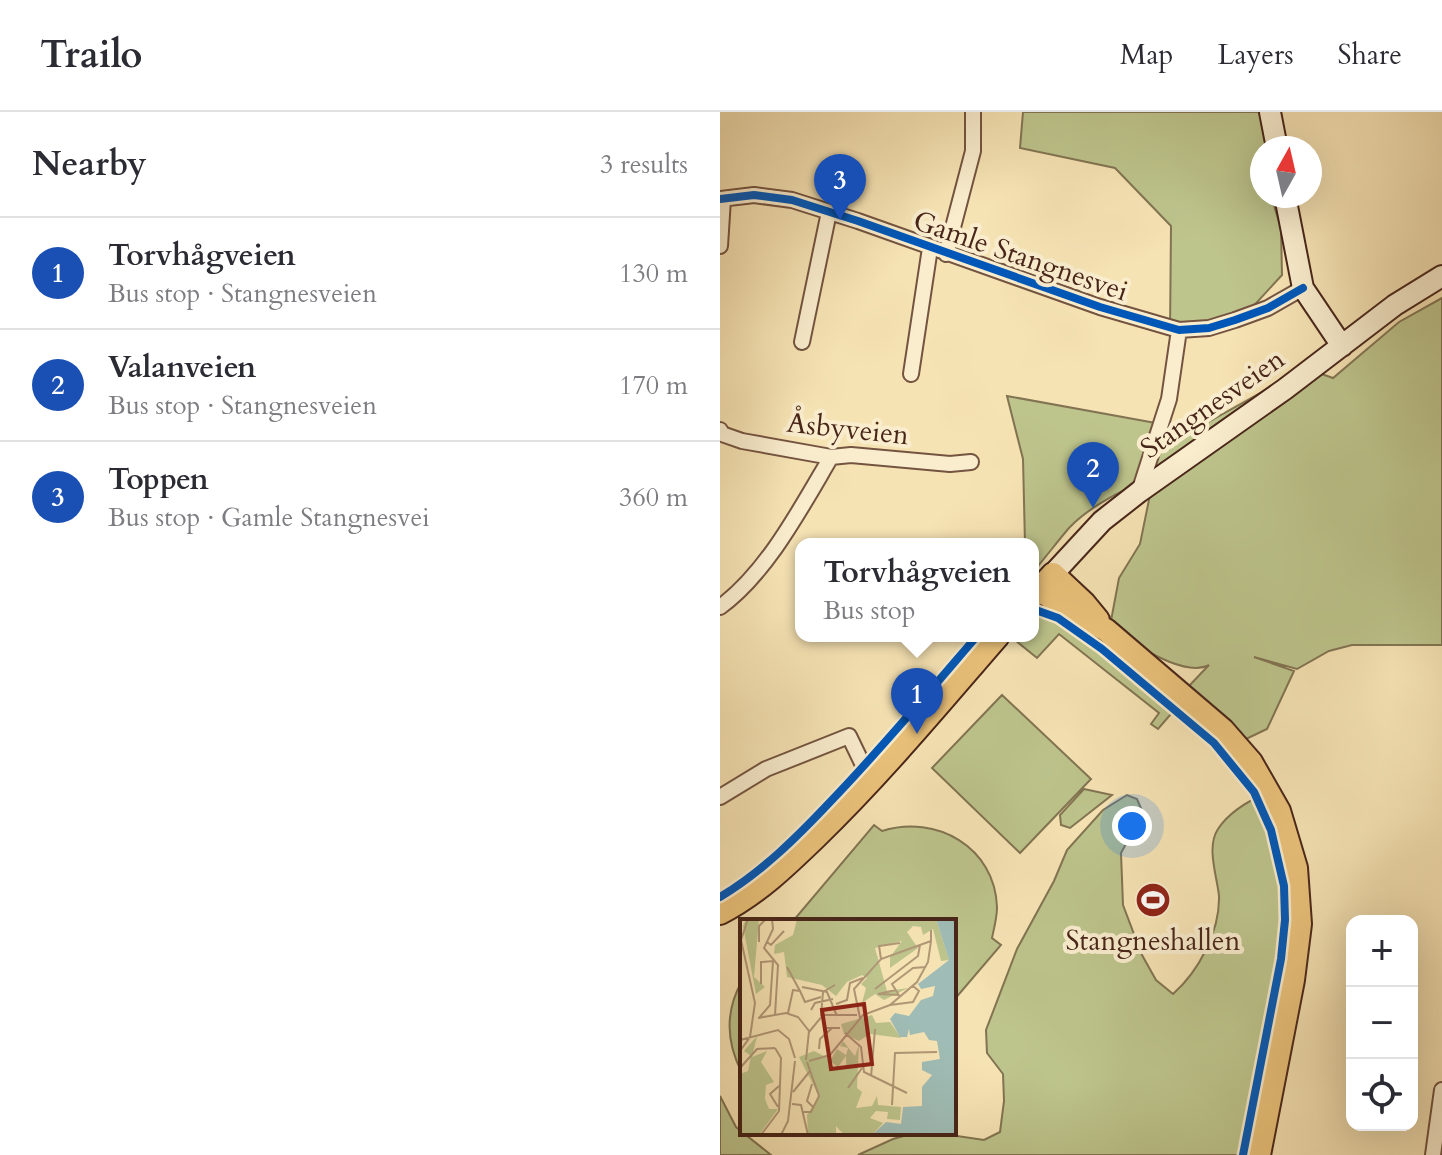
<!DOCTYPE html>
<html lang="en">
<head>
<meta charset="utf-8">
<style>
  body { margin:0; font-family:Cardo,serif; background:#f7f7f7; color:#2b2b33 }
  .controls { position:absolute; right:24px; bottom:24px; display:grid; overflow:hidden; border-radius:16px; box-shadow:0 8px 32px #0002 }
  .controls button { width:72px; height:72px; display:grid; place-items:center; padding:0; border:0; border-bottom:2px solid #e1e1e2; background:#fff; color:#2b2b33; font:40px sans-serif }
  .compass { position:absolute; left:530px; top:24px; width:72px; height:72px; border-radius:50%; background:#fff; box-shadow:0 8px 32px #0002; rotate:8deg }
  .you { position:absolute; left:412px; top:714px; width:28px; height:28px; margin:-20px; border:6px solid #fff; border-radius:50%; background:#1a73e8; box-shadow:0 0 0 12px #1a73e833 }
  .badge { display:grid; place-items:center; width:52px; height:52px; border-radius:50%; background:#ea580c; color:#fff; font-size:26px; font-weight:700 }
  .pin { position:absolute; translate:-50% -66px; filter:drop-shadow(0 2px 4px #0008) }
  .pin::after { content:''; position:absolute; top:42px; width:28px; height:24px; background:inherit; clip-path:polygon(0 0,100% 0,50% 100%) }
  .popup { position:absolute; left:75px; top:426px; width:244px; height:104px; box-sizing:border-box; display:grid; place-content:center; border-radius:16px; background:#fff; filter:drop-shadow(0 2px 6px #0005); font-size:26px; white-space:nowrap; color:#7c7c81 }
  .popup b { font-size:30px; color:#2b2b33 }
  .popup::after { content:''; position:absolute; left:50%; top:100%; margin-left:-16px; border:16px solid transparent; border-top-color:#fff }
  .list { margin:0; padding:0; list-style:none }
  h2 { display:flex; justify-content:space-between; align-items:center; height:104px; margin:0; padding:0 32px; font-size:34px }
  h2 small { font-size:26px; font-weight:400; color:#7c7c81 }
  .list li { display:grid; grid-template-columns:52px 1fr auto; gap:24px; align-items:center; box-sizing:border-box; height:112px; padding:0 32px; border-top:2px solid #e1e1e2 }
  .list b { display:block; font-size:30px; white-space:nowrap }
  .list p { margin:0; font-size:26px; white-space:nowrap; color:#7c7c81 }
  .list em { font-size:26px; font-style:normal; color:#7c7c81 }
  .icon { flex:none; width:44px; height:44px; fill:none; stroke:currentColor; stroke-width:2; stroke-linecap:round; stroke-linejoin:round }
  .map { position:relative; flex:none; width:722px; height:1043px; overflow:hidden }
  header { display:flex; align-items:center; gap:48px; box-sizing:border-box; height:112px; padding:0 40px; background:#fff; border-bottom:2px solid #e1e1e2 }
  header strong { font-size:38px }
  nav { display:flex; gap:44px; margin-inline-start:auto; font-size:28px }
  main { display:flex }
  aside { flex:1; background:#fff }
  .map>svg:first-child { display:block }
  .green { fill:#bdc48c; stroke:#827452; stroke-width:2 }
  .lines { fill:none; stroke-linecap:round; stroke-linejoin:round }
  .street-casing { stroke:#745440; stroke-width:18 }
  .secondary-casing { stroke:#482519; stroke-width:24 }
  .primary-casing { stroke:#482519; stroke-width:26 }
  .street { stroke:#f9edce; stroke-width:14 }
  .secondary { stroke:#f9edce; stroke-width:20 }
  .primary { stroke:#ebc27a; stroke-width:22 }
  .cycleway-casing { stroke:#f9edce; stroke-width:13 }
  .cycleway { stroke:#0057b8; stroke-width:8 }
  .labels { text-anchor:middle; stroke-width:8; stroke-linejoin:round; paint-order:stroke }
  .street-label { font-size:28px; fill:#482519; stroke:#f9edce }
  .poi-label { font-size:28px; fill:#482519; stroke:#f9edce }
  .inset-river { fill:none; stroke:#9fbdb6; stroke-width:4 }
  .inset-road { fill:none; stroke:#b09776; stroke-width:2 }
  .view { fill:#8f2418; fill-opacity:0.15; stroke:#8f2418; stroke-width:4 }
  .inset-edge { fill:none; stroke:#482519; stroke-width:4 }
</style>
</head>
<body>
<header>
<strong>Trailo</strong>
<nav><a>Map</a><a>Layers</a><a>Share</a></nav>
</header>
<main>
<aside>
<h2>Nearby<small>3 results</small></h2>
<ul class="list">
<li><span class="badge" style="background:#1a4fb4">1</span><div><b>Torvhågveien</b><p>Bus stop · Stangnesveien</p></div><em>130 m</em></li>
<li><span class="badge" style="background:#1a4fb4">2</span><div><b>Valanveien</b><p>Bus stop · Stangnesveien</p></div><em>170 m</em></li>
<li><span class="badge" style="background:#1a4fb4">3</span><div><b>Toppen</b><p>Bus stop · Gamle Stangnesvei</p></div><em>360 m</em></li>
</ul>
</aside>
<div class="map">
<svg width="722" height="1043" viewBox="0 0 722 1043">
  <rect width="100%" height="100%" fill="#f6e3b4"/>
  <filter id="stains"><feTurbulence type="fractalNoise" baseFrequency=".0025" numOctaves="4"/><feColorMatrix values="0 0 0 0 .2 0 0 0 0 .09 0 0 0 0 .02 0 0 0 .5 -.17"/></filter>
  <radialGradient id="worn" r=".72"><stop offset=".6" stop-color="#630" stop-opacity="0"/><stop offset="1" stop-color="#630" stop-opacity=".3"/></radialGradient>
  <!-- green -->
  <path class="green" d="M303,0H545L546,36H542V84H551L561,116L562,163L528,200L450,222L451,114L395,56L300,36Z
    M722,186V533H632L609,539L577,557L534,545L574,559L547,617L526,627L468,575L489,553C464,566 416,532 394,520L390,514L399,466L420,432L432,373C410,369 365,399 349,416C337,430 325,446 313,460V432H305L303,347L287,284L474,318L585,256L613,266L679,210Z
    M313,503C350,503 421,572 450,597L451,602L438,617L431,612L439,601L339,522L317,546L290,524H313Z
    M282,583L371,667L300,741L212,656Z
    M364,677L392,683L350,716L341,713L340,703Z
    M548,680L567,753L564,811L548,933L526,1043H138L173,1027L194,1021H217L264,1028L280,1020L284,989L283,962L267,941L266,918L297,837L334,769L347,738L383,698L407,683L417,687L423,701L401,741L403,793L422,843L436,868L453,882C479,859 500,819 499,784C497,764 486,735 498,717C509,700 530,688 548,680Z
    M154,713L162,719C216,702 275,735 277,795C277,806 274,816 272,826L281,833L234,888V809H73Z
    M22,869V961C6,930 5,899 22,869Z
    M0,984L16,1015L51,1043H0Z"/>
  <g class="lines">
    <defs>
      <path id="street" d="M0,87L34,83L72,88L138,109L380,195L459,218L489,216L515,208L548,196L583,176
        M0,134L3,87
        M226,142L253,39V0
        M82,230L109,100
        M191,262L210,136
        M0,318L2,322L22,329L111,345L131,343L230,352L251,350
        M419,380L449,287L459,218
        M0,495C47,461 82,394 111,345
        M0,685L46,657L129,624L142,651L153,666
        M713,1043L722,978"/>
      <path id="secondary" d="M550,0L557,36
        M565,84L583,176L622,234
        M333,462L382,409L419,380L565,277L675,193L722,164"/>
      <path id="primary" d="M319,477L341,493L386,518L503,618L531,650L559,699L576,756L580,812L573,868L539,1043
        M313,484L333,462L364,491L378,508
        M0,801C37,782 66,754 96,725C161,662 219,592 278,524"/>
    </defs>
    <!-- street casing -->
    <use href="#street" class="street-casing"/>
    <!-- secondary casing -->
    <use href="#secondary" class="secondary-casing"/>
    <!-- primary casing -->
    <use href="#primary" class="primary-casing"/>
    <!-- street -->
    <use href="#street" class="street"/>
    <!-- secondary -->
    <use href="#secondary" class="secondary"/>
    <!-- primary -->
    <use href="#primary" class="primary"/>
    <defs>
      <path id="cycleway" d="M0,87L34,83L72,88L138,109L380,195L459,218L489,216L515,208L548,196L583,176
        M313,497L338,506L382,537L494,631L534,680L551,718L564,774L565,808L561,847L523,1043
        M0,785C42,760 77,725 111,689C162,636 209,580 257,524"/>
    </defs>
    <!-- cycleway casing -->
    <use href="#cycleway" class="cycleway-casing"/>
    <!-- cycleway -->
    <use href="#cycleway" class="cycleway"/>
  </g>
  <!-- icons -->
  <defs>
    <symbol id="stadium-disc" viewBox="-11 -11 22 22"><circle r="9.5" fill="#8f2418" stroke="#f9edce"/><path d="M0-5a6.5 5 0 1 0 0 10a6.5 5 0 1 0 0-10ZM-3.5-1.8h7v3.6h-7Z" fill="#fff"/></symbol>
  </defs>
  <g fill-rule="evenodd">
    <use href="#stadium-disc" x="413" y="768" width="40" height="40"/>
  </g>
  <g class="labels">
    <!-- street labels -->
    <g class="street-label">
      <text transform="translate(301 143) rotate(19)" y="10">Gamle Stangnesvei</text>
      <text transform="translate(492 291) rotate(-35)" y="10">Stangnesveien</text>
      <text transform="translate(128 316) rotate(6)" y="10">Åsbyveien</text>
    </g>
    <!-- poi labels -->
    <g class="poi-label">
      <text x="433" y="838">Stangneshallen</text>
    </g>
  </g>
  <!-- overview -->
  <g transform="translate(20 807)">
    <rect width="216" height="216" fill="#f6e3b4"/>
    <path d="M6,0H19L14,58L25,68L16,75L3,7ZM57,0H196L209,41L201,42L193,10L183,16L181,8L173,7L167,13L178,29L150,49V38L162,22L135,29L147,72L168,69L144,81L135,75L122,84L126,69L121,65L127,59L122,56L107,63L96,77L82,66L47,58L44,33L34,35L35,26L53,16ZM132,96L136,104L150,103L161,119L130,115L119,122L104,115L101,105ZM17,117L12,138L27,132L21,143L34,163L26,166L25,180L29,190H38L19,216H0V155L8,152L11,137L4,132ZM103,122L115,137L119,125L117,169L122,173L116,189L132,187L137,177L138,186L161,188L160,201L147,200L148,193L136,192L130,199L143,204L132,216H104L96,207V216H68L67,196L79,177L59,138L74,132L88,139L89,146L95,151L106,147V137L98,148L90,142L97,130L106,136L108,129L100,127Z" fill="#bdc48c"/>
    <path d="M196,0H216V216H132L146,203L161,205L163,188L182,187V168L192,156L182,151V143L200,140L197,122L189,121L184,113L170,116L169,110L167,118H160L150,100L155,94L169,97L181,81L193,77L195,67L181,70L178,65L209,41Z" fill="#9fbdb6"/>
    <path class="inset-river" d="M170,192L181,216"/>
    <path class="inset-road" d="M32,0L33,10L24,29L38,46L35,96M19,23V7L26,0M27,23L31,26L44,12M141,40L139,27L160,24M47,48L60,72M62,68L87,73L97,97M135,70L178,37L180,26M156,71L138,75L159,76M160,78L152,65L173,49L186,48M96,85L107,81L110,64L123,59M150,86L173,83L179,72L173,67M71,91L75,84L93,80M48,94L53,71L60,72L65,83L81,78M83,96L85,109H100M81,97L83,73L95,66M18,99L46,94L58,98L69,112L66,141M19,99L30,86L33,42L21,43V65M120,99L114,70L141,40L191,22V11M69,113L83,96H117M105,114L121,128L124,153L167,174M0,121L38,111L49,120L55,139M79,130L80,120L92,109M0,132L10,118L15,84L1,21L8,0M69,142L90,136L123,96L150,86L177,63L188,43L191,22M0,149L17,130L35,129M131,158L135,110M72,165L67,182L73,188M108,169L122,149M53,173L70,152M52,185L61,186L68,216M152,186L155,134L197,133M38,188L30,175L39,167M62,193H71L79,177L67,143M21,216L39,192L41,139L35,129M41,216L48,202L55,142"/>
    <path class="view" d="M124,85L132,145L91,150L82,91Z"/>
    <rect width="216" height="216" class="inset-edge"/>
  </g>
  <rect width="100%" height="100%" filter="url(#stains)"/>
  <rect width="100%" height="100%" fill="url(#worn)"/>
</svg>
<div class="controls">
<button>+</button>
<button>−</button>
<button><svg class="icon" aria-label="locate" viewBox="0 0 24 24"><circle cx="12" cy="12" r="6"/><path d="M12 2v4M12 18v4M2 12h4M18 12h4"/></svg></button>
</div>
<svg class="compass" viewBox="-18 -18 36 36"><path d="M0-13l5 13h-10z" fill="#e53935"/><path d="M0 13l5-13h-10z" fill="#7c7c81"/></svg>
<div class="you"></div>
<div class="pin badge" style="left:197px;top:622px;background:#1a4fb4">1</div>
<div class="popup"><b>Torvhågveien</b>Bus stop</div>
<div class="pin badge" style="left:373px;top:396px;background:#1a4fb4">2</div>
<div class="pin badge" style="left:120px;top:108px;background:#1a4fb4">3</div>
</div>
</main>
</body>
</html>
